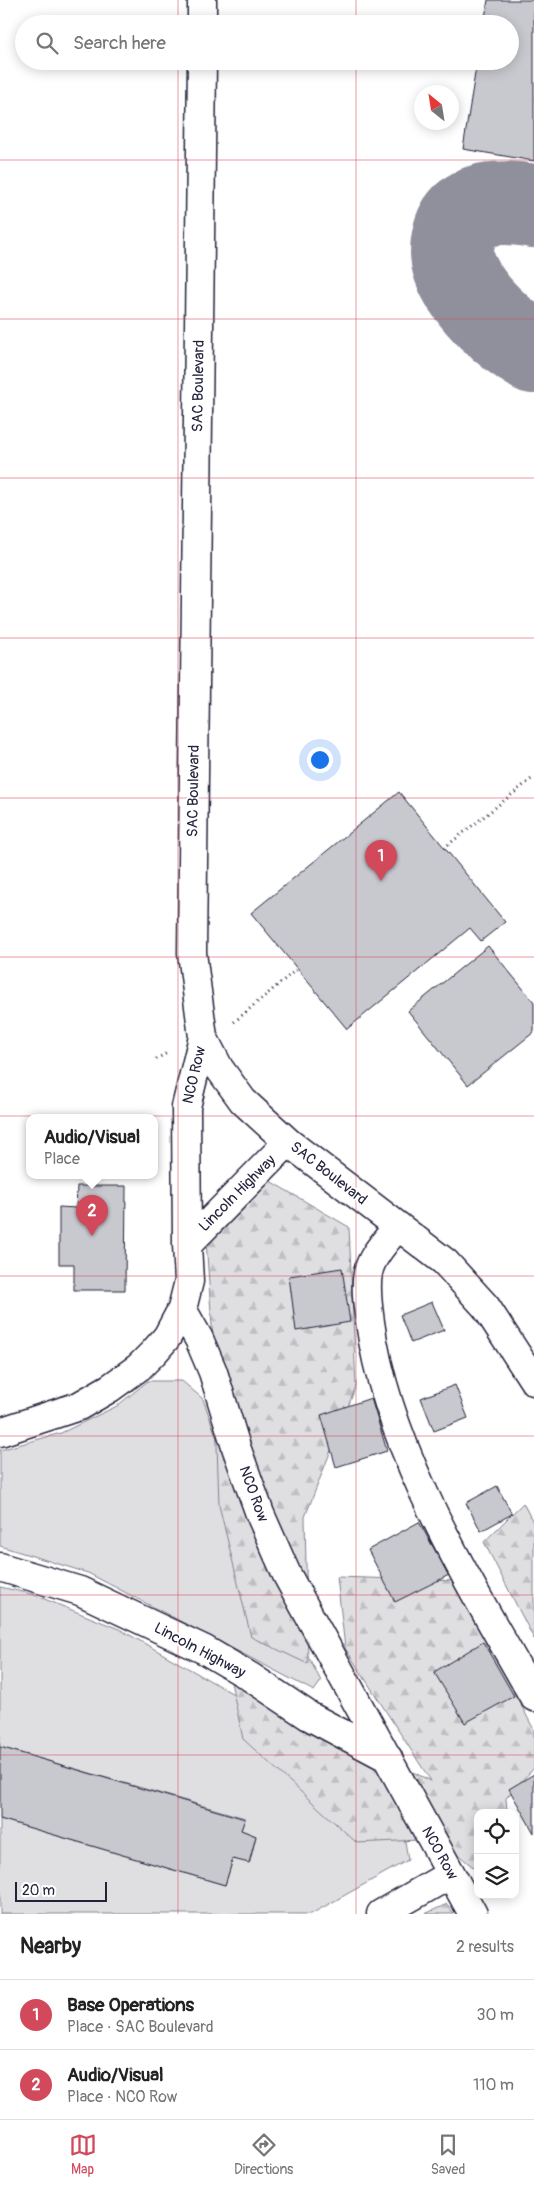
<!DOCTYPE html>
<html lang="en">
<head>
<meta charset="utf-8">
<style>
  body { margin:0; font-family:Pangolin,sans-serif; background:#f2f2f2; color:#222 }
  .controls { position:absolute; right:15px; bottom:15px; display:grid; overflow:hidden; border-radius:10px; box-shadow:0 2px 12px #0003 }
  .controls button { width:45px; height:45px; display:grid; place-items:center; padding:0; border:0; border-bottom:1px solid #e0e0e0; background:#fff; color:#222; font:25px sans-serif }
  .compass { position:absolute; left:414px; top:85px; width:45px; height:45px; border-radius:50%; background:#fff; box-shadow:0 2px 12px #0003; rotate:330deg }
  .scale { position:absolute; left:15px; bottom:12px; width:92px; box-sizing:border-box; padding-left:5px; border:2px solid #22223b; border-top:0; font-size:14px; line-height:18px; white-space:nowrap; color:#22223b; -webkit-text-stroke:4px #fff; paint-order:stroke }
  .you { position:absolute; left:319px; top:759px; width:18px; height:18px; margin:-12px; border:4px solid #fff; border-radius:50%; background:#1a73e8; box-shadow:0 0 0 8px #1a73e833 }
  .badge { display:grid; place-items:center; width:32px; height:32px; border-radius:50%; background:#d1495b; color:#fff; font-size:16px; font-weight:700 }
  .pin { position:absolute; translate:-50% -41px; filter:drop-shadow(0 1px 2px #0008) }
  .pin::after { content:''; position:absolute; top:26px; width:18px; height:15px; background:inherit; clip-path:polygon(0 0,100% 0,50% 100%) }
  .popup { position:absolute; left:26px; top:1114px; width:132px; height:65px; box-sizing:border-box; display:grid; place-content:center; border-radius:10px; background:#fff; filter:drop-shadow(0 1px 4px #0005); font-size:16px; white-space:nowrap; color:#767676 }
  .popup b { font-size:19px; color:#222 }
  .popup::after { content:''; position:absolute; left:50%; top:100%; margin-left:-10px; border:10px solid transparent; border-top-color:#fff }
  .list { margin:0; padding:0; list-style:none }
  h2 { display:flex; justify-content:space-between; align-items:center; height:65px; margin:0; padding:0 20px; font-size:21px }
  h2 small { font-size:16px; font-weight:400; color:#767676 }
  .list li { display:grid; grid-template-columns:32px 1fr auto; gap:15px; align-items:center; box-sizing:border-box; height:70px; padding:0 20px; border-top:1px solid #e0e0e0 }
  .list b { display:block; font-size:19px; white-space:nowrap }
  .list p { margin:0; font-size:16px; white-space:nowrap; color:#767676 }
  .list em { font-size:16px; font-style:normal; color:#767676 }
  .icon { flex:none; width:28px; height:28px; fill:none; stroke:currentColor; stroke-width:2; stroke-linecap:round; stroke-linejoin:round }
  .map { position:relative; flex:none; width:534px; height:1914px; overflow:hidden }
  .search { position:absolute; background:#fff; box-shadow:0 2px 12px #0003; left:15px; right:15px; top:15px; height:55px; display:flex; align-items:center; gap:12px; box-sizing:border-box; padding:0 18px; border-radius:28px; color:#767676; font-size:19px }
  .sheet { height:205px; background:#fff }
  nav { display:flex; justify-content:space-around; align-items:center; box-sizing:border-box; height:70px; border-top:1px solid #e0e0e0; background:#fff; font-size:14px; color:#767676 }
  nav a { display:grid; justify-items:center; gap:2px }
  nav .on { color:#d1495b }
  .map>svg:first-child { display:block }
  .green { fill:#dfdfe2; stroke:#80808e }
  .forest { fill:url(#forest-firs); stroke:#80808e }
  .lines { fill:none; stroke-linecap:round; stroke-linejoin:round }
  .taxiway { stroke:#90909d; stroke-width:84 }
  .building { fill:#c8c8cf; stroke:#22223b }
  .minor-casing { stroke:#22223b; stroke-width:31 }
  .path { stroke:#22223b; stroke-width:3; stroke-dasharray:1 4; stroke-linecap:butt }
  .minor { stroke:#fff; stroke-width:28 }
  .grid { fill:none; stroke:#d1495b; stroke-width:1; stroke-opacity:0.55 }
  .labels { text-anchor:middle; stroke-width:4; stroke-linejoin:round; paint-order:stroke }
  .street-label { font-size:15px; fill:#22223b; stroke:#fff }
</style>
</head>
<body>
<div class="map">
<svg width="534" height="1914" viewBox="0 0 534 1914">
  <defs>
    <pattern id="forest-firs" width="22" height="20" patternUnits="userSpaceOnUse" patternTransform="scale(1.25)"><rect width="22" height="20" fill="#dfdfe2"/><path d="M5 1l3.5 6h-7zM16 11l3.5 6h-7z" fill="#bfbfc3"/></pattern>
  </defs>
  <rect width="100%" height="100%" fill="#fff"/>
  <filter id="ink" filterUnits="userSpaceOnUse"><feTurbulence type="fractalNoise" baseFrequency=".02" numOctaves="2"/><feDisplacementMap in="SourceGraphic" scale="10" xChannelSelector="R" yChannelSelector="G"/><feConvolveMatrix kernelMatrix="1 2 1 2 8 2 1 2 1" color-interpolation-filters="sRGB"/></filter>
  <g filter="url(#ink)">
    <!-- green -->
    <path class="green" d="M148,1381H182L203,1399L264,1571L321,1681L314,1691L88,1573L0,1546V1450L61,1433L117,1406Z
      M0,1587L32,1594L119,1629L260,1709L368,1788L405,1841L408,1860L311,1914H0V1819L225,1885L233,1859L250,1862L256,1836L241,1830L245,1818L0,1747Z"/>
    <!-- forest -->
    <path class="forest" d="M270,1181L349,1227L356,1386L305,1517L308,1664L251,1637L219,1505L214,1355L206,1240Z
      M523,1503L534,1524V1639L484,1542Z
      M337,1577L457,1581L534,1730V1768L506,1798L507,1813H478V1871L439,1839L357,1843L243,1739L231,1682L431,1781L345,1648Z
      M447,1904L454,1914H425Z"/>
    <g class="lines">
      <!-- taxiway -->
      <path class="taxiway" d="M534,206C505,201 462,198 454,236C451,250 451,260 457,273C470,303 506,336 534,352"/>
    </g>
    <!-- building -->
    <path class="building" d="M488,0H534V161L463,149L477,61H510V24H484Z
      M399,792L505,922L481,941L470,928L347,1029L251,913Z
      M488,946L534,1002V1032L468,1085L408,1011Z
      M77,1186H126L125,1290H74V1264H59V1207L76,1208Z
      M342,1268L350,1322L296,1331L289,1276Z
      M432,1302L444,1330L411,1343L400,1315Z
      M455,1385L468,1418L434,1431L421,1398Z
      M371,1398L387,1451L336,1467L321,1415Z
      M497,1486L512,1514L481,1531L466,1503Z
      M419,1522L449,1575L395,1602L368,1550Z
      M483,1642L514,1696L465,1723L434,1672Z
      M0,1747L245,1819L241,1830L256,1836L249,1863L233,1859L225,1885L0,1819Z
      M534,1774V1833L509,1789Z"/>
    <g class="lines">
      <defs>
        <path id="minor" d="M202,24V0
          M202,61L192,953L203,1037L219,1068L243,1101L288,1142L445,1262L486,1307L534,1381
          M398,1226C387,1240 371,1256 368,1273C365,1289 368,1307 370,1322C387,1451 471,1585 534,1697
          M187,1245L288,1142
          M182,1309L199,1339L213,1372L236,1447L260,1514L287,1575L473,1914
          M0,1432L79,1406L110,1388L139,1367L154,1352L167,1337L182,1309L189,1281L187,1245L186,1107L203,1037
          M0,1567L80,1591L205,1650L249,1676L309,1716L388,1758
          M381,1914L451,1874"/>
      </defs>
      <!-- minor casing -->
      <use href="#minor" class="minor-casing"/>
      <!-- path -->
      <path class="path" d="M444,848L534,777
        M234,1022L297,969
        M156,1059L169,1052"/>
      <!-- minor -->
      <use href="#minor" class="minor"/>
    </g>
  </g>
  <!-- grid -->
  <path class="grid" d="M178,0V24M356,0V24M178,61V1914M356,61V1914M0,160H534M0,319H534M0,478H534M0,638H534M0,798H534M0,957H534M0,1116H534M0,1276H534M0,1436H534M0,1595H534M0,1755H534"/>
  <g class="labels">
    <!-- street labels -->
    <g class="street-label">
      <text transform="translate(198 386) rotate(-89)" y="5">SAC Boulevard</text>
      <text transform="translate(193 791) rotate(-89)" y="5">SAC Boulevard</text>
      <text transform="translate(194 1075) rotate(-77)" y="5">NCO Row</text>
      <text transform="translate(329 1173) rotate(38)" y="5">SAC Boulevard</text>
      <text transform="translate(237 1193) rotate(-45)" y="5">Lincoln Highway</text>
      <text transform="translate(254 1494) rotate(70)" y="5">NCO Row</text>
      <text transform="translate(200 1650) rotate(28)" y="5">Lincoln Highway</text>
      <text transform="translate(440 1853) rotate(61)" y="5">NCO Row</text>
    </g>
  </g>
</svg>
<div class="controls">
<button><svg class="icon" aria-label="locate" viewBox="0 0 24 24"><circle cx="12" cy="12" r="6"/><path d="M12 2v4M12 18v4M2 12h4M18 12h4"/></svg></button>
<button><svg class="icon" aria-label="layers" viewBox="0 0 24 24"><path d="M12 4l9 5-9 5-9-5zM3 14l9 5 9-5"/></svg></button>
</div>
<svg class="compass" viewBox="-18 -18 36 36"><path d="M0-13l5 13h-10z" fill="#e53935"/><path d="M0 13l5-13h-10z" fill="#767676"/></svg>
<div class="scale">20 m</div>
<div class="you"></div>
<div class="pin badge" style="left:381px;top:881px">1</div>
<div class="pin badge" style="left:92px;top:1236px">2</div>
<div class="popup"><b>Audio/Visual</b>Place</div>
<div class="search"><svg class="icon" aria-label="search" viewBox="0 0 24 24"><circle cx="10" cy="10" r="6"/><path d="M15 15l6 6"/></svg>Search here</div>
</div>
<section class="sheet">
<h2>Nearby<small>2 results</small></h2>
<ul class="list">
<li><span class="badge">1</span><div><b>Base Operations</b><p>Place · SAC Boulevard</p></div><em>30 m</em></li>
<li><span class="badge">2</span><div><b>Audio/Visual</b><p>Place · NCO Row</p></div><em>110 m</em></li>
</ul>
</section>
<nav>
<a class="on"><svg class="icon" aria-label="map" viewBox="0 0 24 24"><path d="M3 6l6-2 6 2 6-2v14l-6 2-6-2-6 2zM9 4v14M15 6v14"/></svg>Map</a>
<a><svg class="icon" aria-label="directions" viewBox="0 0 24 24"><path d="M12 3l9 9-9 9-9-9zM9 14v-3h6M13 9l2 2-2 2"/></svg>Directions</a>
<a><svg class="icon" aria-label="saved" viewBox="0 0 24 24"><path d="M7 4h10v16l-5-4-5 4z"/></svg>Saved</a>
</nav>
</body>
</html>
